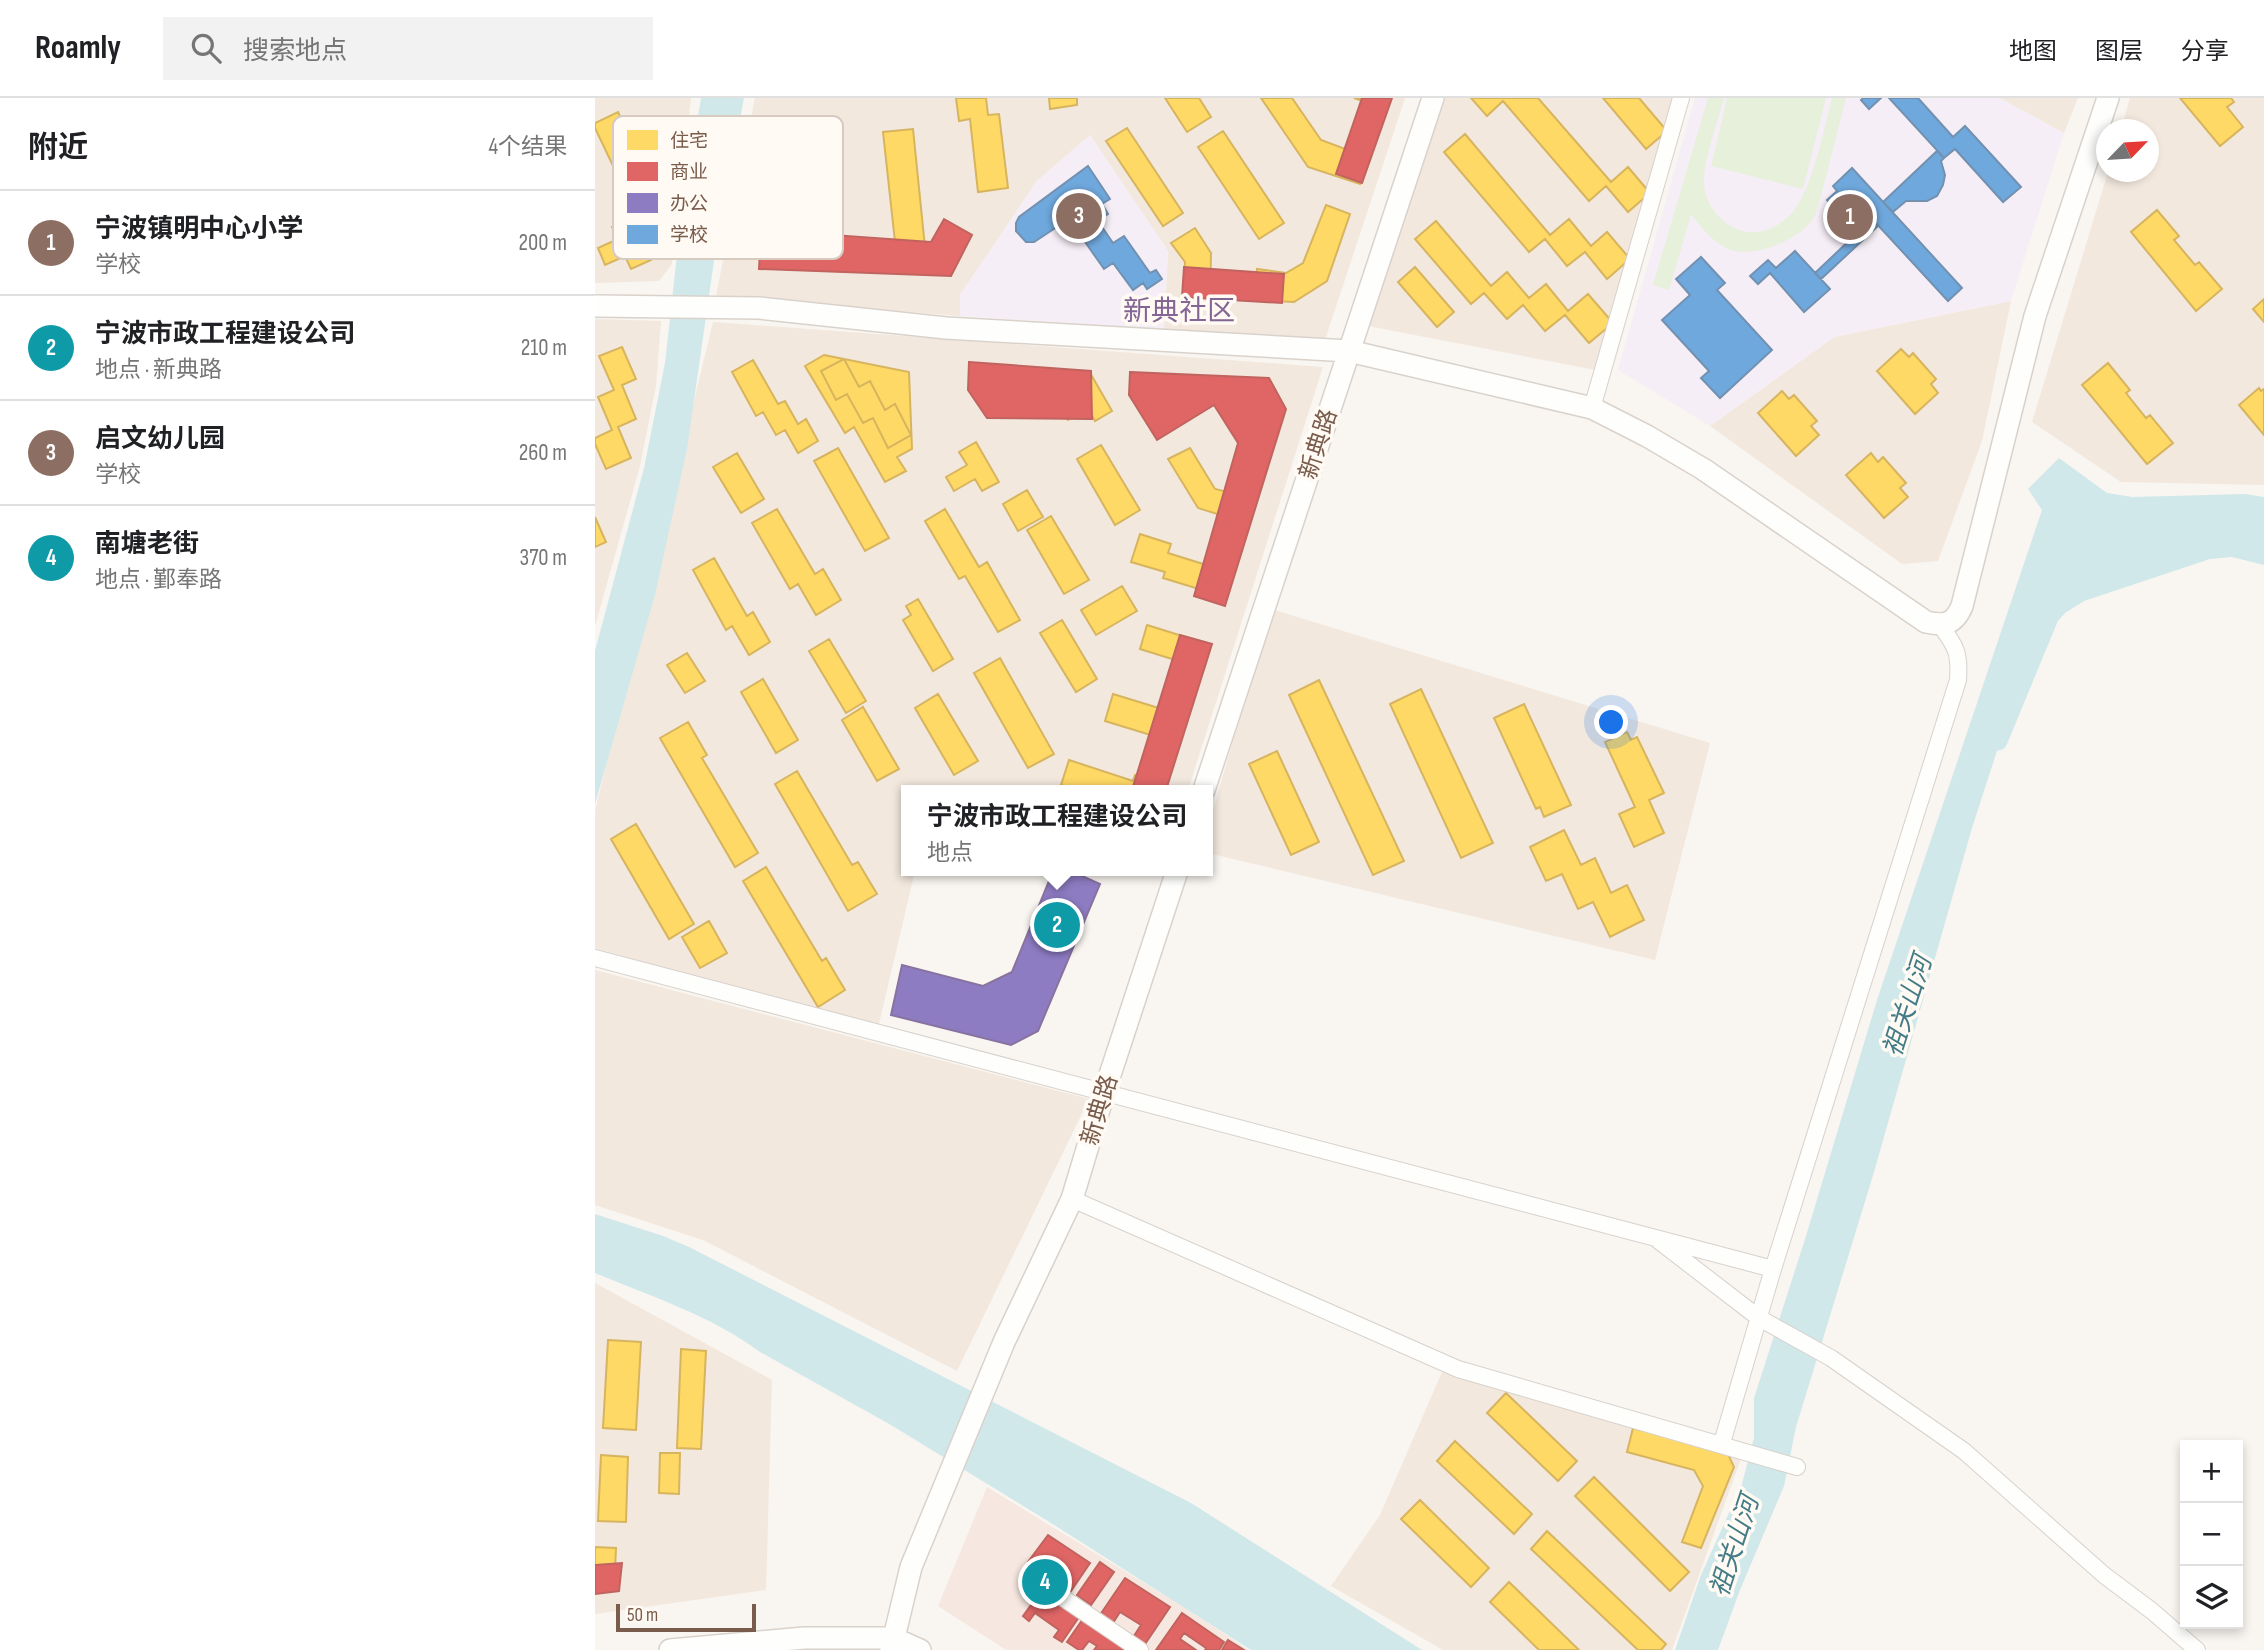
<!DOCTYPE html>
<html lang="zh">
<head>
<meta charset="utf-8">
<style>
  body { margin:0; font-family:"Sofia Sans Condensed","Noto Sans SC",sans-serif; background:#f2f2f2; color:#202124 }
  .controls { position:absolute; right:21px; bottom:21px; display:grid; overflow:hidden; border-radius:0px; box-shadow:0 4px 10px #0003 }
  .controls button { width:63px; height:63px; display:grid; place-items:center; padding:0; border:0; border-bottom:2px solid #e0e0e0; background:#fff; color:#202124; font:35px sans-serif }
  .compass { position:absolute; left:1501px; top:21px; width:63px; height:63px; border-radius:50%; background:#fff; box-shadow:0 4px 10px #0003; rotate:65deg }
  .scale { position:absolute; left:21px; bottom:18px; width:140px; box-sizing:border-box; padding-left:7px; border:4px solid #7a5c4d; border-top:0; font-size:19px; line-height:24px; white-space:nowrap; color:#7a5c4d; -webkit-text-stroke:5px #fffaf3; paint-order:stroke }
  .you { position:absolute; left:1017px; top:625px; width:24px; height:24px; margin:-18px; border:5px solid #fff; border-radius:50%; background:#1a73e8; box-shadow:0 0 0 10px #1a73e833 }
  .badge { display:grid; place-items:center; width:46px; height:46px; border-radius:50%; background:#ea580c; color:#fff; font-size:23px; font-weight:700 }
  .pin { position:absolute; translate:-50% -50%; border:4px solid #fff; box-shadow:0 2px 7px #0006 }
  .popup { position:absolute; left:306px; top:687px; width:312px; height:91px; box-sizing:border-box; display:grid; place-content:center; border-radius:0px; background:#fff; filter:drop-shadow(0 2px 5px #0005); font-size:23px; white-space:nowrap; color:#757577 }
  .popup b { font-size:26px; color:#202124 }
  .popup::after { content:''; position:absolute; left:50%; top:100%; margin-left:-14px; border:14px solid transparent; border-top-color:#fff }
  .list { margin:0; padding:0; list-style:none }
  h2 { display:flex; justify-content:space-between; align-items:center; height:91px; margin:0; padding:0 28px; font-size:30px }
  h2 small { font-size:23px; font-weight:400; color:#757577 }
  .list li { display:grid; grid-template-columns:46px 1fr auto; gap:21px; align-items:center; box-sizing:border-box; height:105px; padding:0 28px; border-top:2px solid #e0e0e0 }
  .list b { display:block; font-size:26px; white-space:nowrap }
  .list p { margin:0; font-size:23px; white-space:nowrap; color:#757577 }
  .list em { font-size:23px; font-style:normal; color:#757577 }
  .icon { flex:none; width:38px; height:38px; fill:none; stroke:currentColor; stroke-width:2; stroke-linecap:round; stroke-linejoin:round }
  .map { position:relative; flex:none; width:1669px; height:1552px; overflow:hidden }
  header { display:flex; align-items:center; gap:42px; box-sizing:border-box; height:98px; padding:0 35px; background:#fff; border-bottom:2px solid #e0e0e0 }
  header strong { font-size:33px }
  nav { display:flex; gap:38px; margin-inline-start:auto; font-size:24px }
  .search { width:490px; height:63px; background:#f2f2f2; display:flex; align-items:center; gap:18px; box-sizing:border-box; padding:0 24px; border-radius:0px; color:#757577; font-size:26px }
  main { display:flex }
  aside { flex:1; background:#fff }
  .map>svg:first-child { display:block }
  .residential { fill:#f2e8de }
  .commercial { fill:#f6e8e1 }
  .education { fill:#f6eef6 }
  .green { fill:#e7f0db }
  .water { fill:#d0e8ea }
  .homes { fill:#ffd966; stroke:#d7b45e; stroke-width:2 }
  .shops { fill:#e06666; stroke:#c1635e; stroke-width:2 }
  .offices { fill:#8e7cc3; stroke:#8872a0; stroke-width:2 }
  .schools { fill:#6fa8dc; stroke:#7291b1; stroke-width:2 }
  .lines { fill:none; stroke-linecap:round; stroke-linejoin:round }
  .canal { stroke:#d0e8ea; stroke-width:19 }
  .street-casing { stroke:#d7d1cb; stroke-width:18 }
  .secondary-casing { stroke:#d9d2cb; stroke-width:24 }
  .street { stroke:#fefefd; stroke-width:16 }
  .secondary { stroke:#fefefd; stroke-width:21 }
  .labels { text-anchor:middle; stroke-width:7; stroke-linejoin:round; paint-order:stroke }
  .street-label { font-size:24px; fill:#7a5c4d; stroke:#fffaf3 }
  .water-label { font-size:26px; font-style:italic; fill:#437c86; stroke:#fffaf3 }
  .quarter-label { font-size:28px; fill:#846695; stroke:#fffaf3 }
  .key { fill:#fffaf3; stroke:#d7cbc1; stroke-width:2 }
  .key-label { font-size:19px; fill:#7a5c4d }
</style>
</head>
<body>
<header>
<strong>Roamly</strong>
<div class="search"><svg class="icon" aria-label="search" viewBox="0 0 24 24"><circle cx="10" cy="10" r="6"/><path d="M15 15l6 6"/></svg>搜索地点</div>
<nav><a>地图</a><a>图层</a><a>分享</a></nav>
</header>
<main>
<aside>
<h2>附近<small>4个结果</small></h2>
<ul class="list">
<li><span class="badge" style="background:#8d6e63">1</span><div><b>宁波镇明中心小学</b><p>学校</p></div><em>200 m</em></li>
<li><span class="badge" style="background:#0f9aa8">2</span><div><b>宁波市政工程建设公司</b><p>地点 · 新典路</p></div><em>210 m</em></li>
<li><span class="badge" style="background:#8d6e63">3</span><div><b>启文幼儿园</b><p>学校</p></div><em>260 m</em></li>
<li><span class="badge" style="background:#0f9aa8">4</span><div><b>南塘老街</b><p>地点 · 鄞奉路</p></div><em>370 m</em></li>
</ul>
</aside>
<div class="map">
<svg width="1669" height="1552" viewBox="0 0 1669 1552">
  <rect width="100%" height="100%" fill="#f9f5f0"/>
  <!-- residential -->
  <path class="residential" d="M0,0H96L77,166L64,183L0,185Z
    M160,0H810L728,248L569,231L573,153L495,37L442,83L365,197V218L121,198Z
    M847,0H1090L1011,274L773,228Z
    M1404,0H1483L1469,35Z
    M1535,0H1669V387L1526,384L1437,324L1513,74H1554V32L1526,31Z
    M1416,203L1387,343L1343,463L1307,466L1115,328L1239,239Z
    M0,221L66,223L61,288L45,368L0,528Z
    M118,224L728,269L593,692H312V773H320L283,930L0,850V713Z
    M676,511L1115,645L1060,862L613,755L612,733Z
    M0,872L494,1001L362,1273L108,1142L0,1107Z
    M0,1185L177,1282L171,1492L0,1516Z
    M847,1274L1148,1355L1077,1552H848L736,1488L785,1417Z"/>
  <!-- commercial -->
  <path class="commercial" d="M392,1389L587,1508L654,1552H411L343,1508Z"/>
  <!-- education -->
  <path class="education" d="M1100,0H1404L1469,35L1416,203L1239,239L1115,328L1023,272Z
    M495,37L573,153L569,231L365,218V197L442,83Z"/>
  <!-- green -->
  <path class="green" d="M1113,0H1129C1123,23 1111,55 1109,78C1107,105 1127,131 1154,134C1171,136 1190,125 1200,111C1219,84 1228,33 1237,0H1251L1224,106C1222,110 1221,117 1218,121C1203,143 1157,161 1133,151C1117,144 1107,129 1096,117L1074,192L1058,187Z
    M1132,0H1231L1208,91L1116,68Z"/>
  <!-- water -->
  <path class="water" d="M106,0H149L122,142L92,351L60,497L0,706V553L49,370L70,265L85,130Z
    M1464,360L1512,395L1537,399L1650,396L1669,399V467L1637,459L1615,461L1489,503L1470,515L1433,557L1377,730L1279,1074L1201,1329L1189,1388L1145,1492L1123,1552H1080L1106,1477L1147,1386L1159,1340V1300L1211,1138L1282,902L1447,412L1433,391Z
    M0,1116L68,1138L94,1149L596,1405L827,1552H656L456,1425L296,1327L165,1254C117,1218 55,1198 0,1175Z"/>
  <!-- homes -->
  <path class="homes" d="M361,0H391L393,17L404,16L413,90L383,94L375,21L364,23Z
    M454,0H482V7L455,11Z
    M570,0H604L616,19L592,34Z
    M666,0H697L726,42L772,59L765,86L713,69Z
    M759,0H794L790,11Z
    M876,0H943L1016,84L1033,69L1055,95L1033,114L1011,88L994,103L908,3L892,18Z
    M1008,0H1044L1072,33L1051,51Z
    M1585,0H1636L1639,4L1632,9L1648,29L1625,48Z
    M23,14L61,97L37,108L0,30V25Z
    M214,26L229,165L200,168L185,29Z
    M532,30L588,115L568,128L511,43Z
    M318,31L332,169L303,171L288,34Z
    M628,33L689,125L664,141L603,49Z
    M870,36L955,137L974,121L996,148L1012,134L1035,161L1012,181L990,154L972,168L950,141L934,154L849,54Z
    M731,107L755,116L732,183L699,204L659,202L662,171L691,175L708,165Z
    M1562,112L1584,138L1579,142L1600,167L1604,164L1627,191L1601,213L1536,134Z
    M37,120L56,162L36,171L30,158L10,167L3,150L23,141L17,129Z
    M841,123L896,188L912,174L934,200L951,186L973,213L993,196L1018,225L994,245L970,217L950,233L928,207L912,221L889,195L876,206L820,141Z
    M600,130L616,155L615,199L588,198L590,164L576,145Z
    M820,169L859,214L842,229L803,184Z
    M1669,201V224L1658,211Z
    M27,249L41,281L27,287L41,321L23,329L36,360L11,371L0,346V340L17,332L3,299L19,292L4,258Z
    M1306,251L1314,259L1318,255L1341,281L1336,286L1343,295L1320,316L1282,273Z
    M229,257L314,274L317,351L302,359L311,373L290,384L259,329L250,335L210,268Z
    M249,261L264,289L275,283L290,312L300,306L316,337L293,350L278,320L268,325L252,296L241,302L226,273Z
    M158,262L183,306L190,303L203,326L211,321L223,343L203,355L190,332L181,337L168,314L161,318L137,274Z
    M1513,265L1535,292L1531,295L1551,320L1555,317L1578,345L1552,366L1487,287Z
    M414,268L437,308L420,317L413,305L392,317L384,303L405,291L397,278Z
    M494,273L517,313L500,323L493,310L473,322L464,308L485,296L477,283Z
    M576,277L599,317L582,327L575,314L554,326L546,312L567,300L559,287Z
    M658,281L682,321L664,331L657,318L637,330L629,316L649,304L641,291Z
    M1664,290L1666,293L1669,291V337L1644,307Z
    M1187,293L1194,301L1199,297L1222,323L1216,328L1224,337L1201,358L1163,315Z
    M381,344L404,384L387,393L380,381L359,393L351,379L372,367L364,354Z
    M506,347L545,412L520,427L482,361Z
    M243,350L294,440L270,453L219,363Z
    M595,350L620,391L661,401L654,426L603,410L573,361Z
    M142,355L169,401L146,415L118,369Z
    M1276,355L1283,364L1288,359L1311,385L1305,390L1313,399L1289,420L1251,377Z
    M432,392L448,419L423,433L408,406Z
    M182,411L220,476L228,471L246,502L221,517L203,486L195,491L157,425Z
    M350,411L384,469L392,464L425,522L403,534L370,478L364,481L330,423Z
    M456,418L494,482L469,496L432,432Z
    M0,419L11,444L0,449Z
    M545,436L576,446L573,455L637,475L630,499L568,480L570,474L536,464Z
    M119,460L152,518L158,514L175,544L154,557L137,528L131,532L98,472Z
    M527,488L542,513L501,537L486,512Z
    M323,501L358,561L338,573L308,522L316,517L311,508Z
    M467,522L502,581L481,594L445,535Z
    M552,527L616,547L609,571L545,551Z
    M234,541L271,603L251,615L214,553Z
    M92,555L110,583L90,595L72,567Z
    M405,560L459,656L433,670L379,575Z
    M168,581L203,642L181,655L146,594Z
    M724,582L809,763L778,777L694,597Z
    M826,591L898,745L866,760L795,606Z
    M343,596L383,663L359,677L320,610Z
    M518,596L593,619L585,646L510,623Z
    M929,606L976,707L949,719L945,709L941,711L899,620Z
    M268,609L304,671L282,683L247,622Z
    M93,624L112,657L107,660L163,755L140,769L65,640Z
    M1032,634L1036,642L1042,639L1069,695L1054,702L1069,735L1039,749L1024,716L1040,709L1010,644Z
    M682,653L724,744L696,757L654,666Z
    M474,662L538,683L540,677L572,687L570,692H482L466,687Z
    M202,673L257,767L263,764L282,796L253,813L180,686Z
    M41,726L99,826L74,841L16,741Z
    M969,732L986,767L1000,760L1016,795L1032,787L1049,822L1015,839L998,804L983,811L967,776L951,783L935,749Z
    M171,769L227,863L231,860L250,892L223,909L148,783Z
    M114,823L132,855L105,870L87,839Z
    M13,1242L46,1244L41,1332L8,1330Z
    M86,1251L111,1253L106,1351L82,1350Z
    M911,1295L982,1363L963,1383L892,1315Z
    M1038,1330L1132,1354L1139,1369L1106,1450L1087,1444L1108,1388L1099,1372L1032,1354Z
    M860,1343L937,1416L919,1436L842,1363Z
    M65,1355H85L84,1396L64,1395Z
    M6,1357L33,1359L31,1424L3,1423Z
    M999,1379L1094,1474L1075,1493L980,1398Z
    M825,1402L894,1470L876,1489L806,1421Z
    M952,1433L1071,1546L1066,1552H1043L936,1451Z
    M0,1449L21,1450L19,1493L0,1492Z
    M914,1484L984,1552H944L895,1504Z"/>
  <!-- shops -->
  <path class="shops" d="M767,0H797L767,85L741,76Z
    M349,121L377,137L356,178L164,171L166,132L336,144Z
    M589,169L689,176L687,205L587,199Z
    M374,264L496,273L497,321L392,320L373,292Z
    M535,274L674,280L691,311L630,508L599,498L643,345L619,307L562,342L534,297Z
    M585,537L617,546L571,692H537Z
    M453,1437L495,1465L476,1493L467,1486L472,1478L450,1464L445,1472L433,1464Z
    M505,1464L519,1474L496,1507L482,1497Z
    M27,1465L24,1493L0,1496V1467Z
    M530,1480L575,1509L550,1546L539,1538L546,1527L525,1514L518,1525L505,1517Z
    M447,1492L484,1519L467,1544L459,1539L464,1532L440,1515L434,1523L428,1518Z
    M587,1515L629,1544L624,1552H610L611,1550L589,1535L585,1541L601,1552H561Z
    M488,1521L532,1552H499L502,1548L494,1543L487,1552H484L472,1544Z
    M633,1542L649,1552H627Z"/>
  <!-- offices -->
  <path class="offices" d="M458,773H476L505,786L443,933L416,947L296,917L307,867L388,888L417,874Z"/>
  <!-- schools -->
  <path class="schools" d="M1268,0H1286L1274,11L1266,2Z
    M1294,0H1323L1358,39L1370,28L1426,89L1408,104L1360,51L1349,60Z
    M1342,53L1349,60L1346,63L1350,77L1348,87L1342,98L1332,103H1311L1298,114L1288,104Z
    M493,68L515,101L507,106L513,116L503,123L518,145L529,138L555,175L561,172L567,181L552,191L548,185L538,192L518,165L509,171L474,121L439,144H431L421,133V125L424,119Z
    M1257,70L1367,190L1353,203L1255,97L1240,111L1232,102L1242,93L1238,88Z
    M1277,121L1283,128L1226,181L1220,175Z
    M1200,153L1235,191L1209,214L1175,175L1163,186L1155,178L1173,162L1181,170Z
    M1106,159L1130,185L1122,192L1177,252L1125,300L1106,280L1114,273L1067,222L1095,197L1081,181Z"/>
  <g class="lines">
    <!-- canal -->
    <path class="canal" d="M1403,643L1453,522"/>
    <defs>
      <path id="street" d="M997,310L1086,0
        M0,860L1178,1171L1127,1345
        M477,1101L863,1271L1202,1369
        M1064,1143L1164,1220L1236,1260L1369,1353L1509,1477L1557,1513L1602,1552
        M1178,1171L1363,582C1365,555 1361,548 1345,527
        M449,1487L545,1552"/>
      <path id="secondary" d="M0,208L164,210L351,230L754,253L997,310L1052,338L1108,371L1331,524C1349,528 1359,527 1367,508L1440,218L1513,0
        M609,692L838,0
        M75,1552L209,1540H298L325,1552
        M296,1552L316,1469L409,1244L477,1101L509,995L582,773"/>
    </defs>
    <!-- street casing -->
    <use href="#street" class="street-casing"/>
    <!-- secondary casing -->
    <use href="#secondary" class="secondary-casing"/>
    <!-- street -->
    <use href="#street" class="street"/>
    <!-- secondary -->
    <use href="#secondary" class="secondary"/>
  </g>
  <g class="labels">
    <!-- street labels -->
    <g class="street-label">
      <text transform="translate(723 346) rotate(-72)" y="8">新典路</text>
      <text transform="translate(504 1012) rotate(-73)" y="8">新典路</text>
    </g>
    <!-- water labels -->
    <g class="water-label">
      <text transform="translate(1312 908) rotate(-72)" y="9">祖关山河</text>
      <text transform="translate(1139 1448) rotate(-72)" y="9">祖关山河</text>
    </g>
    <!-- quarter labels -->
    <g class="quarter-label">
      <text x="584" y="222">新典社区</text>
    </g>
  </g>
  <!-- legend -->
  <rect x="18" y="18" width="230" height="143" rx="10" class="key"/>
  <rect x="32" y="32" width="31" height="20" fill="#ffd966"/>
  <rect x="32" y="64" width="31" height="19" fill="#e06666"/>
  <rect x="32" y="95" width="31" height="20" fill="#8e7cc3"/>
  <rect x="32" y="127" width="31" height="19" fill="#6fa8dc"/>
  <g class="key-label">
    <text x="75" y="49">住宅</text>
    <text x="75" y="80">商业</text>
    <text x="75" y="112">办公</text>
    <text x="75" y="143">学校</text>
  </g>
</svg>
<div class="controls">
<button>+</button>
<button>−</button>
<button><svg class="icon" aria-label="layers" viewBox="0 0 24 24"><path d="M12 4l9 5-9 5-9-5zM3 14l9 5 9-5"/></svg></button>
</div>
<svg class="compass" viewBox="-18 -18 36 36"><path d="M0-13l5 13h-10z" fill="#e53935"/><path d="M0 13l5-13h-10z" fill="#757577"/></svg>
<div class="scale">50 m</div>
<div class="you"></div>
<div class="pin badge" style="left:1255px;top:119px;background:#8d6e63">1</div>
<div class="pin badge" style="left:462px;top:827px;background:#0f9aa8">2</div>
<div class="popup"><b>宁波市政工程建设公司</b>地点</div>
<div class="pin badge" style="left:484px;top:118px;background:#8d6e63">3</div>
<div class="pin badge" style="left:450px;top:1484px;background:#0f9aa8">4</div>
</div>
</main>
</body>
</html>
